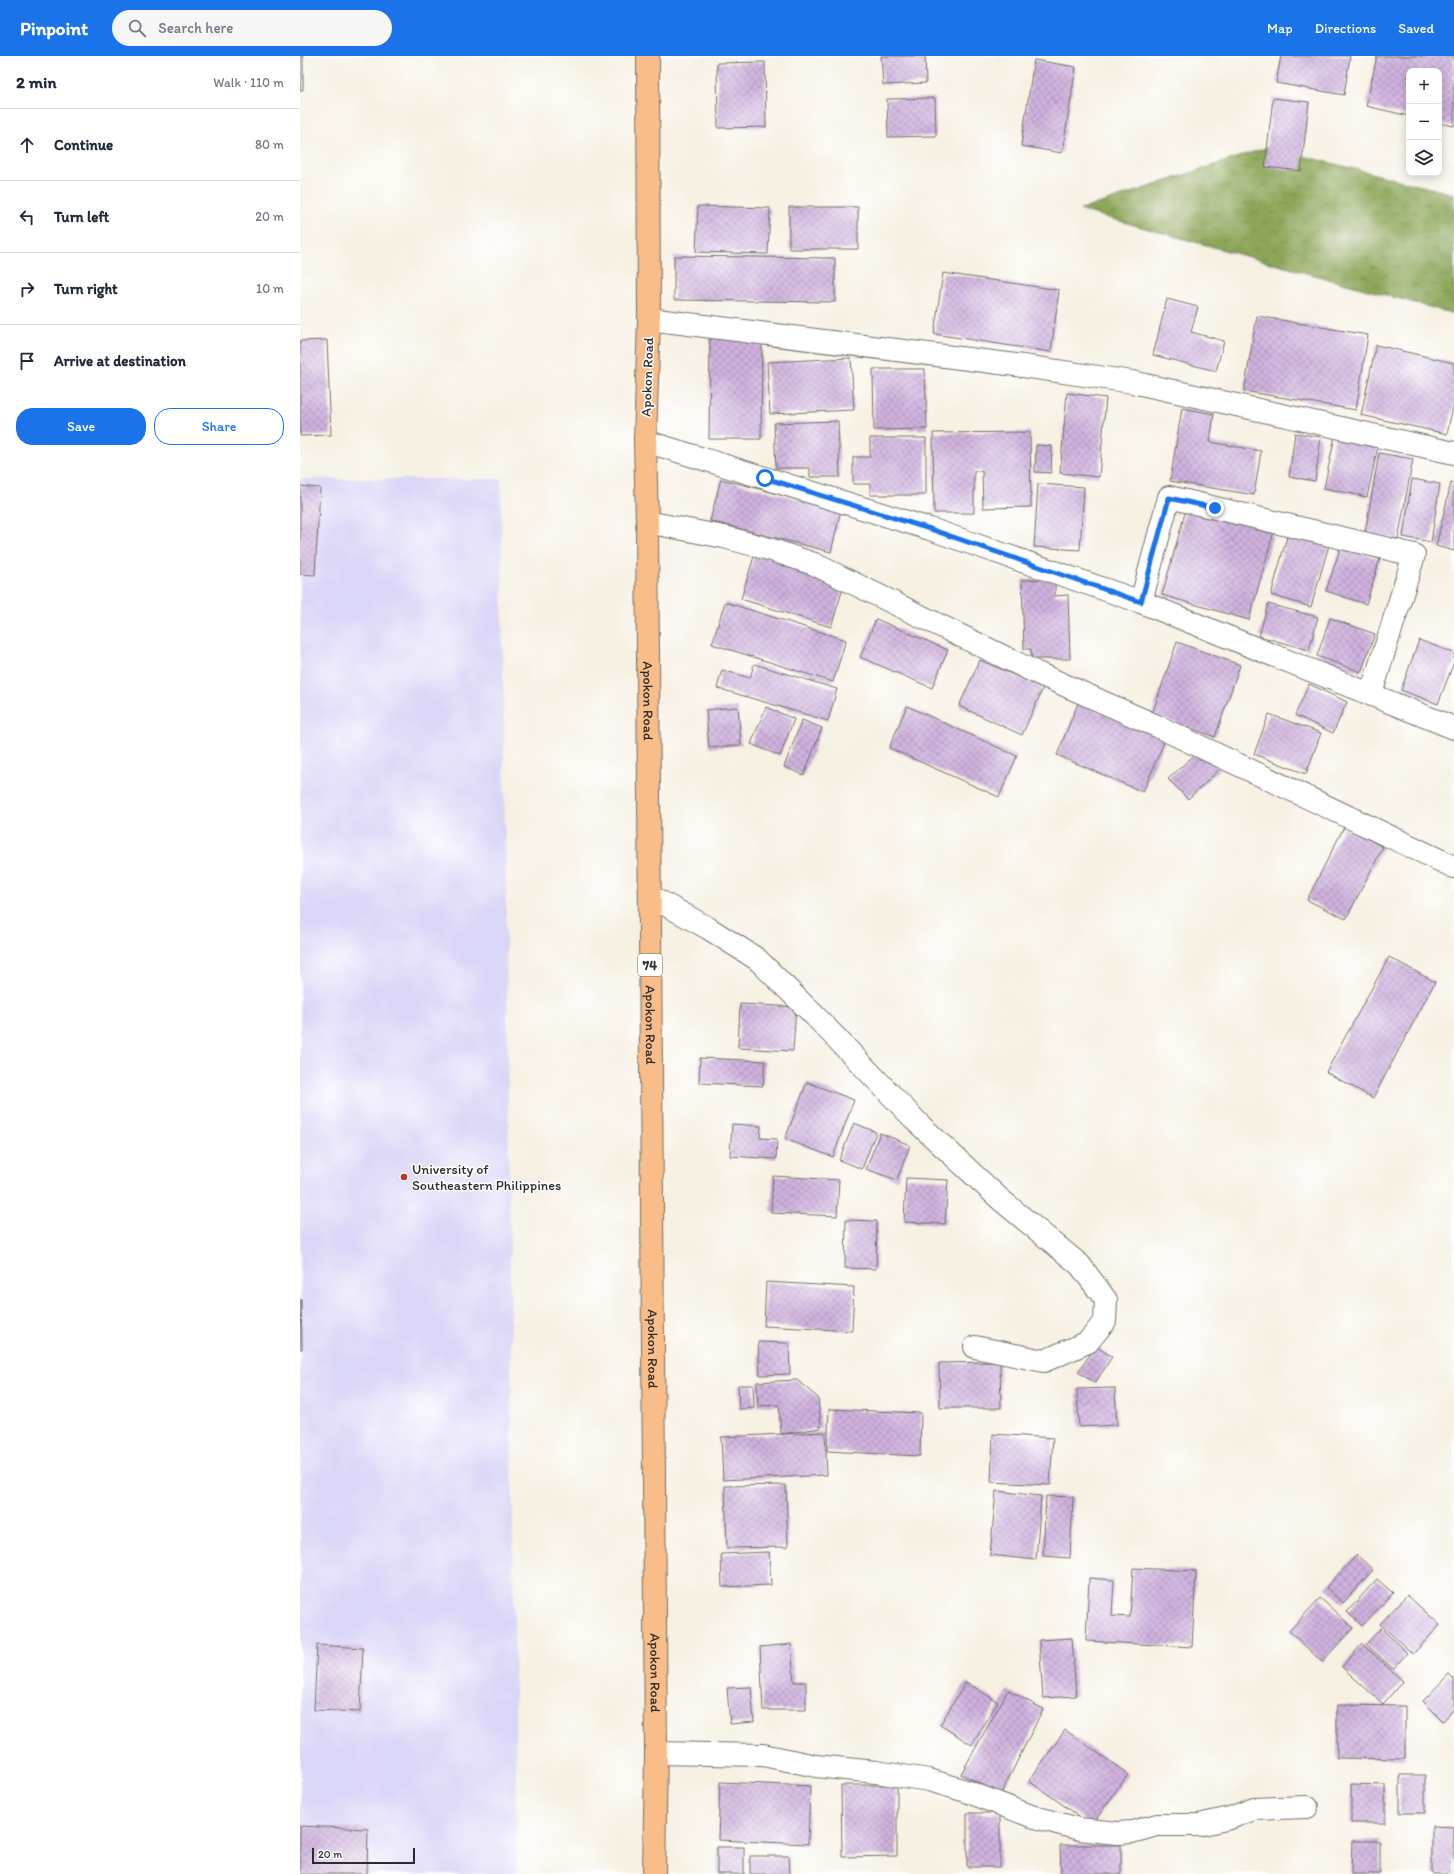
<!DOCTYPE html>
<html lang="en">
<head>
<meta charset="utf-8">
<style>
  body { margin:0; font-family:Itim,sans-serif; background:#f6f6f7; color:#1f2937 }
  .controls { position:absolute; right:12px; top:12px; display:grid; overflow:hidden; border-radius:8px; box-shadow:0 2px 10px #0003 }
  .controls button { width:36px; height:36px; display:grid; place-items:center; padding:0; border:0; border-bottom:1px solid #e0e1e3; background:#fff; color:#1f2937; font:20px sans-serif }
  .scale { position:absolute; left:12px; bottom:10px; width:103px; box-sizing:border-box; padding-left:4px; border:2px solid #2b2b2b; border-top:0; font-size:11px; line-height:14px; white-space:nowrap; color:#2b2b2b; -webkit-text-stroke:3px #fff; paint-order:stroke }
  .stop { position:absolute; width:12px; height:12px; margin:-9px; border:3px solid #1a73e8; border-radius:50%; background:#fff }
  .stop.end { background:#1a73e8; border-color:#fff; box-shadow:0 1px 4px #0008 }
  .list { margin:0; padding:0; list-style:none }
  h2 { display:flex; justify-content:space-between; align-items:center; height:52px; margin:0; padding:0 16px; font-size:17px }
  h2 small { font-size:13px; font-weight:400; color:#747a83 }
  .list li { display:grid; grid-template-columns:26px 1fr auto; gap:12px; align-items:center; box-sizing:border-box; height:72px; padding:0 16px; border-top:1px solid #e0e1e3 }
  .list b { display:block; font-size:15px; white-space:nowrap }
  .list em { font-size:13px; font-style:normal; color:#747a83 }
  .actions { display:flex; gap:8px; padding:12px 16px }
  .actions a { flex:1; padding:9px 0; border:1px solid #1a73e8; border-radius:16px; text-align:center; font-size:14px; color:#1a73e8 }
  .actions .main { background:#1a73e8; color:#fff }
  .icon { flex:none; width:22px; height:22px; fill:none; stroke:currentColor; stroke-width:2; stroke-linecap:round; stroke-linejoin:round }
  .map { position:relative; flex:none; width:1154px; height:1818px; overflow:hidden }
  header { display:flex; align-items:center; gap:24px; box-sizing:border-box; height:56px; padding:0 20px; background:#1a73e8; color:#fff }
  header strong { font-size:19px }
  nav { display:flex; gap:22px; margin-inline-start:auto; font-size:14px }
  .search { width:280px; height:36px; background:#f6f6f7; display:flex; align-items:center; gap:10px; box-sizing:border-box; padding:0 14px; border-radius:22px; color:#747a83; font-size:15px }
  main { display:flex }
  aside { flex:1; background:#fff }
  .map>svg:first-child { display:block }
  .built { fill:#dad6f7 }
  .forest { fill:url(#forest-crowns); stroke:#5c6842 }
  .building { fill:url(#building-cross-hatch) }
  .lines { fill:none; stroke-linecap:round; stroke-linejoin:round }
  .minor-casing { stroke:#72706b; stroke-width:24 }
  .trunk-casing { stroke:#72706b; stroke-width:24 }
  .minor { stroke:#fff; stroke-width:22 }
  .trunk { stroke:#f8bd89; stroke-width:22 }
  .route { stroke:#1a73e8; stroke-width:5 }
  .poi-dot { fill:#c8321e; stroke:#fff; stroke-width:1.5 }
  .labels { text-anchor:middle; stroke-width:3; stroke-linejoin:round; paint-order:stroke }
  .shield { fill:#fff; stroke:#6b6b6b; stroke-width:1 }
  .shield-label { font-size:13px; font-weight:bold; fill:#2b2b2b }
  .street-label { font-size:14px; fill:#2b2b2b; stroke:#fff }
  .poi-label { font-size:14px; fill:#2b2b2b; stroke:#fff; text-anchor:start }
</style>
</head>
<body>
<header>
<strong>Pinpoint</strong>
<div class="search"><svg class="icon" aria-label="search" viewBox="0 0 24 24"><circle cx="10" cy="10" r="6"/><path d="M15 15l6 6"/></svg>Search here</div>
<nav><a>Map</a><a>Directions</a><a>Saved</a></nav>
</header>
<main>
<aside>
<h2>2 min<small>Walk · 110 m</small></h2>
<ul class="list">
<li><svg class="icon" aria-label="ahead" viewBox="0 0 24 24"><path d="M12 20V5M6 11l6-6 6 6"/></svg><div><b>Continue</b></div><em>80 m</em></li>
<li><svg class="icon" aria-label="left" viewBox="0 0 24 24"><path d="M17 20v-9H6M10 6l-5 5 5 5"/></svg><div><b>Turn left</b></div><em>20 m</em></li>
<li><svg class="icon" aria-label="right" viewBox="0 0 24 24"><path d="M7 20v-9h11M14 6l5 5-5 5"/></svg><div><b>Turn right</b></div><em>10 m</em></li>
<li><svg class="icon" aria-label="arrive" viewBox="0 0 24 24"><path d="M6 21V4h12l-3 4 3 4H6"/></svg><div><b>Arrive at destination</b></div></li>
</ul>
<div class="actions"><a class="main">Save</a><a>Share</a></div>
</aside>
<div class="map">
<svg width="1154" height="1818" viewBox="0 0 1154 1818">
  <defs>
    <pattern id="forest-crowns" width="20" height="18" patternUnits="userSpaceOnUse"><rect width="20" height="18" fill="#8ca659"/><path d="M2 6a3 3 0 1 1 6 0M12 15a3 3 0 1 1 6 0" fill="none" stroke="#73874a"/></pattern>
    <pattern id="building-cross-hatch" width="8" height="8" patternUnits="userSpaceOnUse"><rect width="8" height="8" fill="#d0b3df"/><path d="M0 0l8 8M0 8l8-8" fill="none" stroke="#a992b5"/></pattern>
  </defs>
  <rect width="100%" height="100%" fill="#fff"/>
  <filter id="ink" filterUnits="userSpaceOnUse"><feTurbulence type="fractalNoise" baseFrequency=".025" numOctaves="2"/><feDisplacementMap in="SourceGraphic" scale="8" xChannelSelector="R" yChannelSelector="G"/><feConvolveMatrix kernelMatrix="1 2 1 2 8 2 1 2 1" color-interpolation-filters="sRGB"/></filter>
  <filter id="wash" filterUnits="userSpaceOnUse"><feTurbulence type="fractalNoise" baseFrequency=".012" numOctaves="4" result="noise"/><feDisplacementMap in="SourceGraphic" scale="16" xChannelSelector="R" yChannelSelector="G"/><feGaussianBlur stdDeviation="0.9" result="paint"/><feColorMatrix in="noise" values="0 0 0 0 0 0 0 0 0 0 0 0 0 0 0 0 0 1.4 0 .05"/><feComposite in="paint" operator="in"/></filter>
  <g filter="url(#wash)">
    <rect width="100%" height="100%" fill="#f7f1e3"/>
    <!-- built -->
    <path class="built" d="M0,423H201L217,1818H0Z"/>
    <!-- forest -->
    <path class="forest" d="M968,91L1154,138V258L780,154Z"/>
    <g id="blocks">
      <!-- building -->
      <path class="building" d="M0,0H3V34H0Z
        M581,0H625L626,27L583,29Z
        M981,0H1050L1044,39L976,27Z
        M1077,0H1154V70L1139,67V15H1109V60L1066,50Z
        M734,4L776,11L762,97L721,90Z
        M465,6L466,71L418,72L417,7Z
        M635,42L636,80L588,81L587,43Z
        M973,42L1009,46L1001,115L965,111Z
        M398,150L470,152L468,198L396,196Z
        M489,151H558V193H489Z
        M374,200L535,202V246L374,244Z
        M643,217L759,234L751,296L634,278Z
        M867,243L898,251L891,276L924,285L916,315L853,299Z
        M957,260L1068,279L1056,354L944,335Z
        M410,281L462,282L461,383H409Z
        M27,284L31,379L0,380V285Z
        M1076,289L1154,307V346L1147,378L1061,359Z
        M551,302L554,354L470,358L467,306Z
        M573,313H625L627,373L574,374Z
        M767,337L806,342L799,421L760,417Z
        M882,352L914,358L910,386L961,395L954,439L870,425Z
        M538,365L540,421H510V412H476L474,367Z
        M730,376L731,451L683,452L682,415H674V457H634L633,377Z
        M995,377L1021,381L1015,425L989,421Z
        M1035,380L1078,390L1067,441L1024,432Z
        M570,382H626V439H570V428H553V401H570Z
        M736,389L752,390L751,417L735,416Z
        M1079,397L1113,403L1098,483L1065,477Z
        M421,423L541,454L531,496L410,465Z
        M1112,423L1140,428L1131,486L1103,481Z
        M1151,427L1154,428V495L1136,490Z
        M738,428L784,431L780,494L734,491Z
        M0,430L20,432L15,519L0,518Z
        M887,450L974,475L949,564L862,539Z
        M988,477L1029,489L1011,551L971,539Z
        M1041,490L1080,503L1066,548L1026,535Z
        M455,497L545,526L531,571L441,543Z
        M755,523V540L768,539L770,603H732L731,593H724L722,524Z
        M425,546L546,584L533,626L412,588Z
        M968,548L1018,561L1009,594L959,580Z
        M1030,562L1075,578L1061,616L1017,600Z
        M576,563L648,594L632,632L560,601Z
        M1119,584L1154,597V606L1138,648L1101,634Z
        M877,586L940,609L915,681L852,658Z
        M680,604L743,632L722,679L659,650Z
        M454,608L537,633L528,665L417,632L422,614L450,622Z
        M1009,628L1047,646L1033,677L995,659Z
        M778,647L865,684L843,736L757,699Z
        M607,650L717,700L699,741L589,692Z
        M438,651L441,689L409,692L406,654Z
        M466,651L494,663L480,700L451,688Z
        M969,658L1021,677L1006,718L954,698Z
        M502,664L522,672L504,719L484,711Z
        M901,693L920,713L888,743L868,723Z
        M1044,771L1083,791L1046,863L1007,844Z
        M1089,901L1135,926L1073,1042L1026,1016Z
        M440,948L496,951L493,995L438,992Z
        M400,1002L465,1005L463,1030L399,1027Z
        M507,1026L554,1044L533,1101L485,1083Z
        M554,1067L576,1076L562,1113L539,1104Z
        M432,1068L461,1070L460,1082L477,1083L476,1103L430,1100Z
        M580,1077L610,1089L597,1124L566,1113Z
        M473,1120L539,1124L537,1160L471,1157Z
        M606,1122L648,1124L645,1168L604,1166Z
        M546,1164L577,1165L576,1213L545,1212Z
        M466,1226L554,1231L552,1275L464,1270Z
        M0,1244H1L2,1293H0Z
        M458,1286L489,1287L490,1318L460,1319Z
        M796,1290L812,1301L795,1327L778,1316Z
        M700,1306L701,1352H640L639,1307Z
        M497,1324L518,1342L521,1372L481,1378L479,1349L458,1350L457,1326Z
        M438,1329H453L454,1352L439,1353Z
        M815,1332L817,1369L779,1371L777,1333Z
        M529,1353L621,1357L620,1400L527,1395Z
        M525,1376L527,1419L423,1424L421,1381Z
        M693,1378L753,1382L750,1429L691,1426Z
        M486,1429L488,1491L427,1492L425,1430Z
        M696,1435L741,1440L736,1504L690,1499Z
        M746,1440L773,1441L770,1502L743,1500Z
        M469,1496L471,1529L422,1531L421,1498Z
        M1057,1499L1073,1514L1043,1547L1026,1531Z
        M833,1512L896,1515L892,1591L786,1585L789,1522L814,1524L812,1560L830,1561Z
        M1077,1523L1093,1537L1062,1570L1047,1556Z
        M1107,1539L1140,1569L1113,1598L1080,1568Z
        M1020,1542L1053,1572L1022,1606L989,1575Z
        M1081,1572L1107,1597L1093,1613L1066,1588Z
        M772,1582L776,1640L743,1642L739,1584Z
        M491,1588L494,1626H506V1654H463L460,1591Z
        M1062,1588L1103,1625L1083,1648L1042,1611Z
        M17,1589L63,1592L60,1656L14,1654Z
        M1149,1618L1154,1623V1653L1143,1665L1123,1645Z
        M666,1626L698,1646L672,1689L640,1669Z
        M451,1631L454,1666L430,1668L427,1632Z
        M708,1634L743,1653L701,1738L661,1718Z
        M1037,1649L1105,1650V1703L1037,1702Z
        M765,1674L828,1718L792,1769L729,1725Z
        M1100,1719H1125V1757H1100Z
        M420,1726L510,1730L508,1788L418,1784Z
        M1051,1728L1085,1729V1767H1051Z
        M541,1729H597V1800L542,1801Z
        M667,1757H700V1811H667Z
        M0,1770L68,1773L67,1818H0Z
        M1132,1770L1154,1771V1818H1132Z
        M1052,1785H1080V1818H1051Z
        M760,1789H821V1818H761Z
        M417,1791H444V1818H417Z
        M450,1800H489L490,1818H450Z"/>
    </g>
  </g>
  <g filter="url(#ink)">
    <use href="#blocks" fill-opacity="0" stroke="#72706b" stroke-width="1"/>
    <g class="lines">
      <defs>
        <path id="minor" d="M349,263L716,309L832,326L1154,397
          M345,385L630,473L841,546L1154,672
          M347,466L424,481L469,493L514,508L735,616L859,671L1154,811
          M841,546L869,441L1114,499L1071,638
          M350,840L408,872L457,903L515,960L620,1069L701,1144L780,1209L806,1244L805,1265L788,1286L744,1305L675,1291
          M356,1697L463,1699L516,1710L576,1716L629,1724L666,1735L731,1760L779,1773L817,1777L832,1776L857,1769H899L930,1762L954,1753L1007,1751"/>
        <g id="trunk">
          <path id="s1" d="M348,0L349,263L345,385L347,466L356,1697L354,1818"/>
        </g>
      </defs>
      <!-- minor casing -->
      <use href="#minor" class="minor-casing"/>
      <!-- trunk casing -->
      <use href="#trunk" class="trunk-casing"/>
      <!-- minor -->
      <use href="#minor" class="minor"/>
      <!-- trunk -->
      <use href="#trunk" class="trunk"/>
    </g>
  </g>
  <g class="lines" filter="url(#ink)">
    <!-- route -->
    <path class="route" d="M465,422L630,473L841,546L869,442L915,452"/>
  </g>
  <!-- markers -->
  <circle class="poi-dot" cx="104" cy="1121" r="4"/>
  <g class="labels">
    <!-- shield labels -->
    <rect class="shield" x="338" y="898" width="24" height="22" rx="3"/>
    <g class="shield-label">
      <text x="350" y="914">74</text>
    </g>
    <!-- street labels -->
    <g class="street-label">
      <text transform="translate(347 321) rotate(-88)" y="5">Apokon Road</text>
      <text dy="5" stroke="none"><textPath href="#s1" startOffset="645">Apokon Road</textPath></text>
      <text dy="5" stroke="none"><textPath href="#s1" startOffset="969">Apokon Road</textPath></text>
      <text dy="5" stroke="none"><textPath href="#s1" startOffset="1293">Apokon Road</textPath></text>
      <text dy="5" stroke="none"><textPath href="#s1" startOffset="1617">Apokon Road</textPath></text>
    </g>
    <!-- poi labels -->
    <g class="poi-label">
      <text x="112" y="1118">University of<tspan x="112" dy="16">Southeastern Philippines</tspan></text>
    </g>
  </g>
</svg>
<div class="controls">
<button>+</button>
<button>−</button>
<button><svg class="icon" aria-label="layers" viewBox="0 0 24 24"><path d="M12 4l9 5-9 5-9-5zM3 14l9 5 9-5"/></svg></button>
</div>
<div class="scale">20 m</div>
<div class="stop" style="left:465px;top:422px"></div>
<div class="stop end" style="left:915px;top:452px"></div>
</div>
</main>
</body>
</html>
